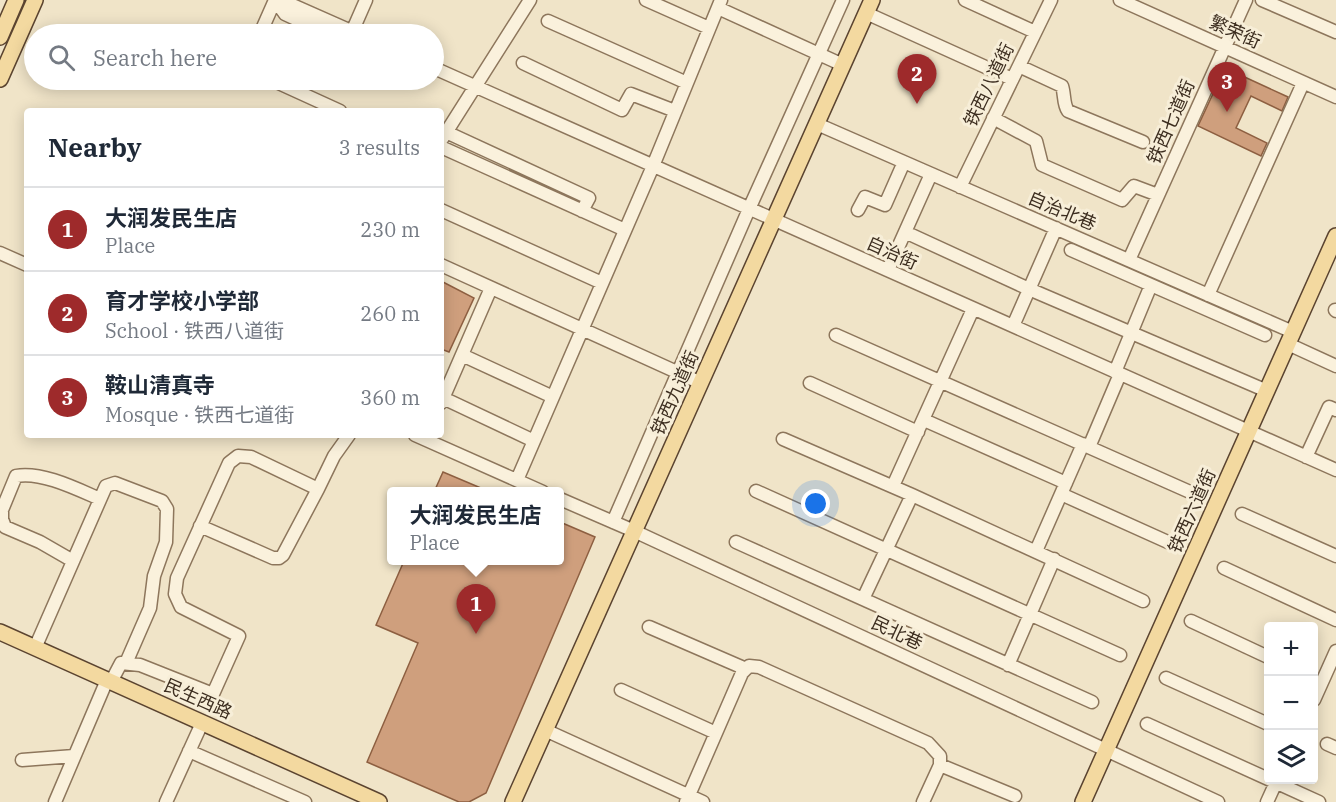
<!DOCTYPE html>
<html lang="en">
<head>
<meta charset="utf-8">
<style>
  body { margin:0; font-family:"IBM Plex Serif","Noto Sans SC",serif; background:#f6f6f7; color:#1f2937 }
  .controls { position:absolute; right:18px; bottom:18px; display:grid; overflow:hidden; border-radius:6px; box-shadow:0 3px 15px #0003 }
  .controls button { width:54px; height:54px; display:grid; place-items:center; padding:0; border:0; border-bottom:2px solid #e0e1e3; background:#fff; color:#1f2937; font:30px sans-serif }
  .you { position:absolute; left:816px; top:504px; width:21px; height:21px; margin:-15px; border:4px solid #fff; border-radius:50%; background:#1a73e8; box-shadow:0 0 0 9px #1a73e833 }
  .badge { display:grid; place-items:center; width:39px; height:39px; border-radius:50%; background:#9e2a2b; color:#fff; font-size:20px; font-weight:700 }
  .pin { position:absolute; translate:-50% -50px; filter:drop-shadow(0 2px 3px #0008) }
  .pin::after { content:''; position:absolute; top:32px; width:21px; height:18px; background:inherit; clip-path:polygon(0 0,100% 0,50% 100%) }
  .popup { position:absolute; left:387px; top:487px; width:177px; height:78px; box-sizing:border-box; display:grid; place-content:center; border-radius:6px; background:#fff; filter:drop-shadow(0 2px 4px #0005); font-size:20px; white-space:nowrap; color:#747a83 }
  .popup b { font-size:22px; color:#1f2937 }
  .popup::after { content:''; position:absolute; left:50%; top:100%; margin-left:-12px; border:12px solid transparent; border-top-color:#fff }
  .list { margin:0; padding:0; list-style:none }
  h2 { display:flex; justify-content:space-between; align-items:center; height:78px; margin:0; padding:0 24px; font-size:26px }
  h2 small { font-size:20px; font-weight:400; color:#747a83 }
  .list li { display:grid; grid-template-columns:39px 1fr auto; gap:18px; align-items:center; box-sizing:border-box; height:84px; padding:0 24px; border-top:2px solid #e0e1e3 }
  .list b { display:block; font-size:22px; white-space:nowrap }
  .list p { margin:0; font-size:20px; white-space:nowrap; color:#747a83 }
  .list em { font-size:20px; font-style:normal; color:#747a83 }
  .icon { flex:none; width:33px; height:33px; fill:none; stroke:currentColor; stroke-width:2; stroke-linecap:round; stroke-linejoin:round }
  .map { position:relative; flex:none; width:1336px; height:802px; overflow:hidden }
  .search { position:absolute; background:#fff; box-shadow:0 3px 15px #0003; left:24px; top:24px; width:420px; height:66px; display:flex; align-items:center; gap:15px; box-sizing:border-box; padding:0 21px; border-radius:33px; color:#747a83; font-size:22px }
  .panel { position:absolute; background:#fff; box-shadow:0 3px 15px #0003; left:24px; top:108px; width:420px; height:330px; border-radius:6px }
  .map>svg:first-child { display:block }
  .building { fill:#cf9f7d; stroke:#8d5f41; stroke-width:1.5 }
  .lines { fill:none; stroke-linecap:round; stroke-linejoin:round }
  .minor-casing { stroke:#8d765c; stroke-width:15 }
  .major-casing { stroke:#5b4430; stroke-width:18 }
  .minor { stroke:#faf1dc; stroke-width:12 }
  .major { stroke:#f3d9a0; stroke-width:15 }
  .labels { text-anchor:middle; stroke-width:6; stroke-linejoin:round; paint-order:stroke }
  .street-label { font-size:18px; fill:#3d2e20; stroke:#f7eed8 }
</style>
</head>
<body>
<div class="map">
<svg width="1336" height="802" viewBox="0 0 1336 802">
  <rect width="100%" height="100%" fill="#f0e4c8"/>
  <!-- building -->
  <path class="building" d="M1225,68L1288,97L1282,111L1251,96L1236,128L1267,143L1261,156L1198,126Z
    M441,281L474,298L449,352L441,349Z
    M443,472L488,491V492H434Z
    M560,522L595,537L486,793L469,802H459L367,762L418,643L376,625L404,561H560Z"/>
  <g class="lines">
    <defs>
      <path id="minor" d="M275,0L285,14L328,34
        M281,0L358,34
        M646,0L709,28
        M965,0L1035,32
        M1120,0L1336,97
        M1262,0L1336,32
        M718,8L843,65
        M866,13L1012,79
        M548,21L687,83
        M352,32L366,0
        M260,34L275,0
        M523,63L622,110L631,94L675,111
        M1019,66L1062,86C1065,95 1063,104 1068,111L1143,142
        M434,68L1336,470
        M272,80L340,111
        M993,118L1036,141L1042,165L1122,200L1134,186L1158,195
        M817,124L1293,332
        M446,132L589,198L582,211
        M442,139L530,0
        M441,147L625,230
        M960,187L1051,0
        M441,210L602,283
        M858,210L865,197L885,205L904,162
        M905,232L1029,289L1267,391
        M1071,250L1265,335
        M0,253L27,265
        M1129,260L1246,0
        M441,265L701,383
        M888,270L931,174
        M1208,295L1303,83
        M1335,310L1336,311
        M1013,326L1056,228
        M836,335L1190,492
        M1288,344L1336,366
        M462,355L553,397
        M1115,372L1151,285
        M810,383L918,432
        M443,398L534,441
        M441,403L491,288
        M924,420L1066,483
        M415,435L543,492
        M783,439L912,495L1143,601
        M1089,447L1120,374
        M1306,457L1329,407L1336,410
        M517,480L653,166L721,0
        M893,486L973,309
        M756,491L1120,655
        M1061,494L1170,543
        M560,499L634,531L1218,802
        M1242,514L1336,556
        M613,522L749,209L843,0
        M200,526L273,558H279L283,555L318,489
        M736,542L1092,702
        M1036,551L1083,444
        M73,561L40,542L5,527L2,519V510L16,476C41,471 77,489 100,499
        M1224,568L1336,620
        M863,599L912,495
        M1191,621L1268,657
        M649,627L746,669
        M35,648L106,486L115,483L162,501L167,509L166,542L154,576L150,608L126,663
        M1008,665L1054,559
        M1166,678L1268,724
        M111,682L121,663L140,665L213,694L239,636L181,607L175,594L177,578L229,463L238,456L251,457L318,489L334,456L349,435
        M621,690L716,733
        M1314,700L1336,651
        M1147,724L1319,802
        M545,730L703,802
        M1327,744L1336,748
        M189,751L305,802
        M22,760L74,756
        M940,765L1015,796
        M55,802L107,680
        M166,802L202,723
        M686,802L742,673L749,666L759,667L928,743L940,756V765L923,802
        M1267,802L1277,780"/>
      <path id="major" d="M0,37L16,0
        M0,79L35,0
        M0,632L379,802
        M513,802L872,0
        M1083,802L1336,236"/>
    </defs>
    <!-- minor casing -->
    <use href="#minor" class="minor-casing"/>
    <!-- major casing -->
    <use href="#major" class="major-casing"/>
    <!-- minor -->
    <use href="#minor" class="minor"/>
    <!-- major -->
    <use href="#major" class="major"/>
  </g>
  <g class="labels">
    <!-- street labels -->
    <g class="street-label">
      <text transform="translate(1235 32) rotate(24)" y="6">繁荣街</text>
      <text transform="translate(989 85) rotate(-64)" y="6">铁西八道街</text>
      <text transform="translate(1171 122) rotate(-66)" y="6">铁西七道街</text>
      <text transform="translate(1062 211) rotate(23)" y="6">自治北巷</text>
      <text transform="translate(892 253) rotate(24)" y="6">自治街</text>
      <text transform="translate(675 393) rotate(-66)" y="6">铁西九道街</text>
      <text transform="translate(1192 511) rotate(-66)" y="6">铁西六道街</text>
      <text transform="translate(897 633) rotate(25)" y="6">民北巷</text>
      <text transform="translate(198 699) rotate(24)" y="6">民生西路</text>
    </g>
  </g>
</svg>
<div class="controls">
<button>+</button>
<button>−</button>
<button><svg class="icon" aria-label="layers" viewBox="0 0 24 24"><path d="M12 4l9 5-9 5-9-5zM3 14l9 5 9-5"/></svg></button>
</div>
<div class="you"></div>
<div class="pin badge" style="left:476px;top:634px">1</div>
<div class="popup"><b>大润发民生店</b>Place</div>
<div class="pin badge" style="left:917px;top:104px">2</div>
<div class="pin badge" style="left:1227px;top:112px">3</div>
<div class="search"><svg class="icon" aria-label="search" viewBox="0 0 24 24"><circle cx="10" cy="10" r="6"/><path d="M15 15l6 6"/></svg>Search here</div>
<section class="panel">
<h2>Nearby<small>3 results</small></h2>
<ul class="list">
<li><span class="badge">1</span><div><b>大润发民生店</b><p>Place</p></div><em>230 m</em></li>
<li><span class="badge">2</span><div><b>育才学校小学部</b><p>School · 铁西八道街</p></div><em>260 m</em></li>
<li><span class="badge">3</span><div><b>鞍山清真寺</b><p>Mosque · 铁西七道街</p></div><em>360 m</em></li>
</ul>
</section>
</div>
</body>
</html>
